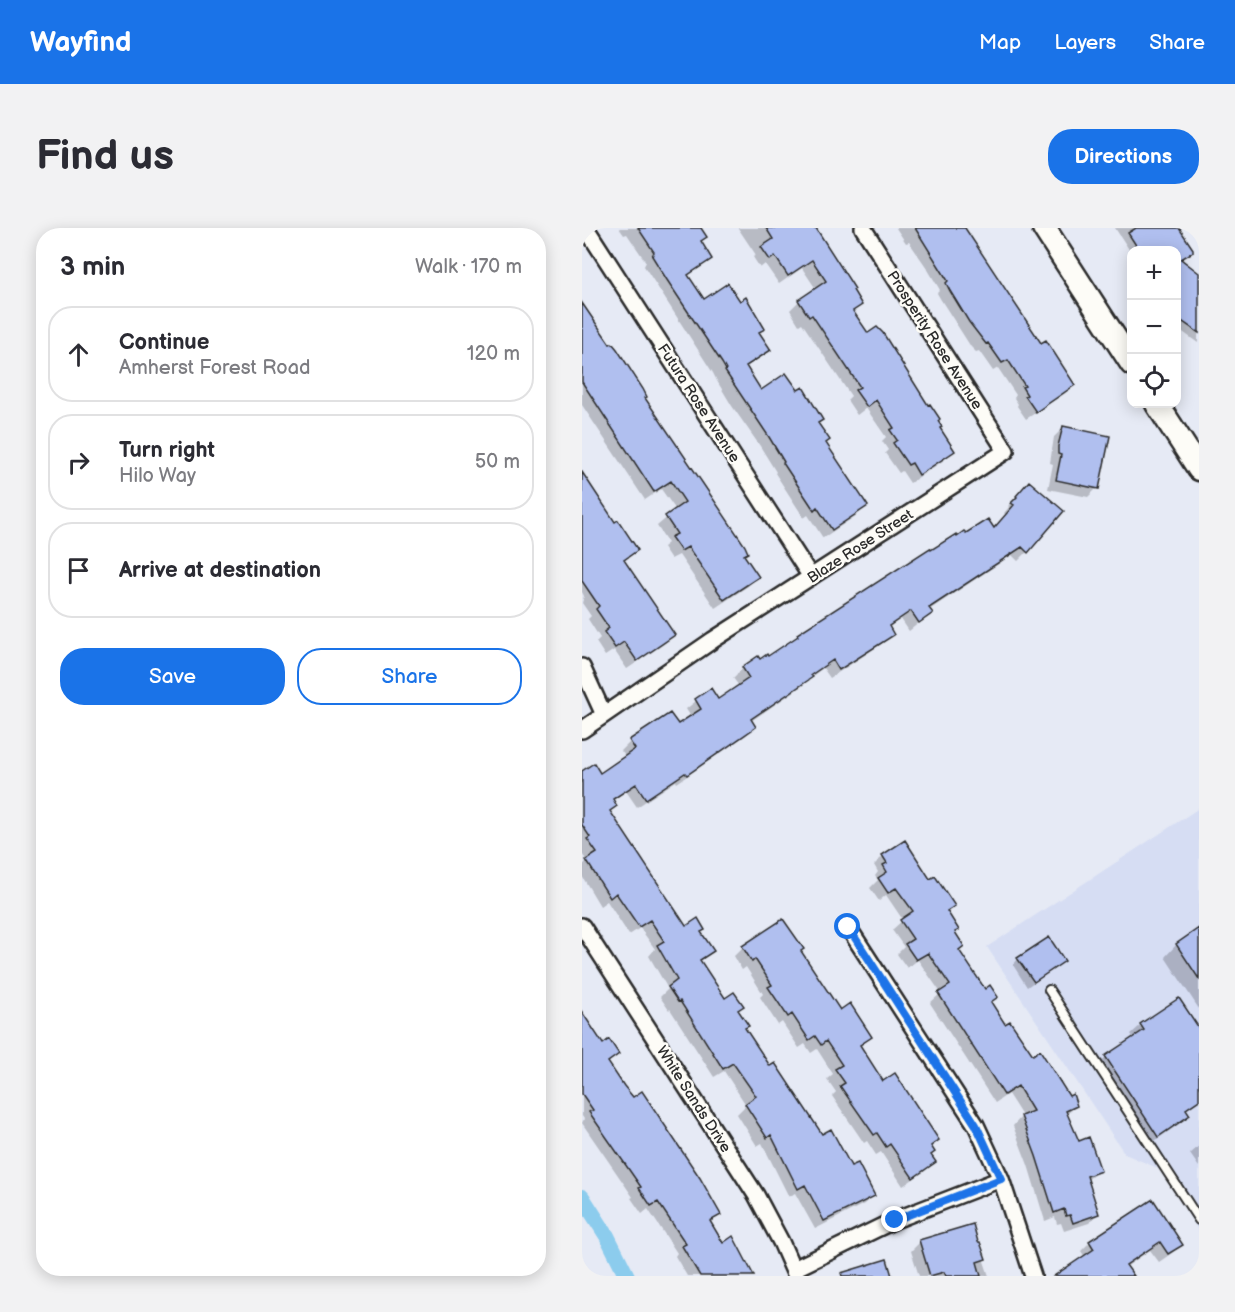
<!DOCTYPE html>
<html lang="en">
<head>
<meta charset="utf-8">
<style>
  body { margin:0; font-family:"Balsamiq Sans",sans-serif; background:#f2f2f3; color:#2b2b33 }
  .controls { position:absolute; right:18px; top:18px; display:grid; overflow:hidden; border-radius:12px; box-shadow:0 3px 15px #0003 }
  .controls button { width:54px; height:54px; display:grid; place-items:center; padding:0; border:0; border-bottom:2px solid #e1e1e2; background:#fff; color:#2b2b33; font:30px sans-serif }
  .stop { position:absolute; width:18px; height:18px; margin:-14px; border:4px solid #1a73e8; border-radius:50%; background:#fff }
  .stop.end { background:#1a73e8; border-color:#fff; box-shadow:0 2px 6px #0008 }
  .list { margin:0; padding:0; list-style:none }
  h2 { display:flex; justify-content:space-between; align-items:center; height:78px; margin:0; padding:0 24px; font-size:26px }
  h2 small { font-size:20px; font-weight:400; color:#7c7c81 }
  .list li { display:grid; grid-template-columns:39px 1fr auto; gap:18px; align-items:center; box-sizing:border-box; height:96px; margin:0 12px 12px; padding:0 12px; border:2px solid #e1e1e2; border-radius:24px }
  .list b { display:block; font-size:22px; white-space:nowrap }
  .list p { margin:0; font-size:20px; white-space:nowrap; color:#7c7c81 }
  .list em { font-size:20px; font-style:normal; color:#7c7c81 }
  .actions { display:flex; gap:12px; padding:18px 24px }
  .actions a { flex:1; padding:14px 0; border:2px solid #1a73e8; border-radius:24px; text-align:center; font-size:21px; color:#1a73e8 }
  .actions .main { background:#1a73e8; color:#fff }
  .icon { flex:none; width:33px; height:33px; fill:none; stroke:currentColor; stroke-width:2; stroke-linecap:round; stroke-linejoin:round }
  .map { position:relative; flex:none; width:617px; height:1048px; overflow:hidden; border-radius:24px }
  header { display:flex; align-items:center; gap:36px; box-sizing:border-box; height:84px; padding:0 30px; background:#1a73e8; color:#fff }
  header strong { font-size:28px }
  nav { display:flex; gap:33px; margin-inline-start:auto; font-size:21px }
  .intro { display:flex; align-items:center; justify-content:space-between; box-sizing:border-box; height:144px; padding:0 36px }
  h1 { margin:0; font-size:42px }
  .button { padding:15px 27px; border-radius:24px; background:#1a73e8; color:#fff; font-size:21px; font-weight:700 }
  main { display:flex; gap:36px; padding:0 36px }
  aside { flex:1; background:#fff; border-radius:24px; box-shadow:0 3px 15px #0003 }
  .map>svg:first-child { display:block }
  .built { fill:#d6ddf3 }
  .shadow { fill:#0003 }
  .lines { fill:none; stroke-linecap:round; stroke-linejoin:round }
  .canal { stroke:#8ccced; stroke-width:16 }
  .building { fill:#b0bfef; stroke:#2b2b2b; stroke-width:1.5 }
  .lane-casing { stroke:#2b2b2b; stroke-width:12 }
  .street-casing { stroke:#2b2b2b; stroke-width:20 }
  .secondary-casing { stroke:#2b2b2b; stroke-width:27 }
  .lane { stroke:#fdfcf7; stroke-width:8 }
  .street { stroke:#fdfcf7; stroke-width:15 }
  .secondary { stroke:#fdfcf7; stroke-width:22 }
  .route { stroke:#1a73e8; stroke-width:8 }
  .labels { text-anchor:middle; stroke-width:5; stroke-linejoin:round; paint-order:stroke }
  .street-label { font-size:15px; fill:#2b2b2b; stroke:#fdfcf7 }
</style>
</head>
<body>
<header>
<strong>Wayfind</strong>
<nav><a>Map</a><a>Layers</a><a>Share</a></nav>
</header>
<div class="intro"><h1>Find us</h1><a class="button">Directions</a></div>
<main>
<aside>
<h2>3 min<small>Walk · 170 m</small></h2>
<ul class="list">
<li><svg class="icon" aria-label="ahead" viewBox="0 0 24 24"><path d="M12 20V5M6 11l6-6 6 6"/></svg><div><b>Continue</b><p>Amherst Forest Road</p></div><em>120 m</em></li>
<li><svg class="icon" aria-label="right" viewBox="0 0 24 24"><path d="M7 20v-9h11M14 6l5 5-5 5"/></svg><div><b>Turn right</b><p>Hilo Way</p></div><em>50 m</em></li>
<li><svg class="icon" aria-label="arrive" viewBox="0 0 24 24"><path d="M6 21V4h12l-3 4 3 4H6"/></svg><div><b>Arrive at destination</b></div></li>
</ul>
<div class="actions"><a class="main">Save</a><a>Share</a></div>
</aside>
<div class="map">
<svg width="617" height="1048" viewBox="0 0 617 1048">
  <rect width="100%" height="100%" fill="#e6eaf5"/>
  <filter id="ink" filterUnits="userSpaceOnUse"><feTurbulence type="fractalNoise" baseFrequency=".0167" numOctaves="2"/><feDisplacementMap in="SourceGraphic" scale="12" xChannelSelector="R" yChannelSelector="G"/><feConvolveMatrix kernelMatrix="1 2 1 2 8 2 1 2 1" color-interpolation-filters="sRGB"/></filter>
  <g filter="url(#ink)">
    <!-- built -->
    <path class="built" d="M617,580V1004L580,942L543,926L405,719Z"/>
    <!-- shadow -->
    <path class="shadow" d="M37,0H117L118,14L128,30L105,49L122,73L158,75L181,100L176,105L187,122L163,140L179,164L235,196L243,215L284,278L275,287L241,310L226,287L222,290L193,245L194,244L178,218L150,178L135,153L131,145L62,38L64,34L45,6L42,7Z
      M156,0H231L278,76L270,85L355,193L357,200L371,223L362,232L328,255L320,243L317,245L303,225L306,222L300,213L304,209L284,180L275,187L265,172L269,168L220,95L217,97L208,82L217,73L234,61L220,40L197,56L183,36L178,40L171,29L174,27Z
      M314,0H383L459,117L491,157L482,166L444,191L435,178L436,176L432,170L434,167L416,140L411,143L397,123L394,124L389,119L359,72L355,65L358,62L345,40L327,14L324,15Z
      M533,0H599L600,2L598,4L609,23L594,35V22H550V26Z
      M610,41L617,47L616,115L594,99V60Z
      M0,77L175,349L166,358L133,380L97,327L89,331L81,319L86,315L75,298L94,282L79,261L63,272L0,177Z
      M481,200L515,260L506,269L466,261L471,236L468,235L472,209Z
      M0,247L33,296L54,322L41,334L91,407L82,416L45,441L32,422L23,428L14,414L18,410L6,391L9,388L0,375L2,368L0,364Z
      M438,264L445,324L436,333L430,327L347,382L349,385L327,403L319,391L306,400L310,406L301,415L248,450L241,440L229,449L220,458L169,493L172,499L163,508L95,555L94,553L55,579L44,563L30,573L33,578L27,584L104,700L118,705L130,723L117,734L143,772L155,782L162,801L188,840L240,908L291,967L282,976L233,1001L213,965L207,969L180,915L175,918L155,886L164,877L142,843L132,849L88,781L87,782L78,769L86,761L67,728L73,721L58,700L47,707L25,673L18,678L0,648V638L5,633L0,626V544L18,547L44,529L39,523L48,514L95,498L109,489L104,481L128,462L135,473L157,458L151,450L160,441L176,430L177,433L186,430L208,415L216,407L349,324L375,310L411,302L424,287L422,285L427,279L426,278Z
      M322,614L348,653L371,677L364,684L375,723L408,775L423,798L494,878L484,887L496,914L518,942L505,952L516,986L507,995L482,1003L479,995L475,996L473,989L463,993L446,937L431,898L440,888L426,866L413,875L348,775L359,765L336,732L325,740L315,726L322,719L310,702L321,692L304,667L297,673L288,660L296,652L293,648L296,644L292,637L301,628Z
      M201,693L218,723L257,784L288,809L278,819L301,855L355,912L348,919V927L352,934L343,943L321,958L299,924L294,927L285,913L282,915L250,868L254,864L245,851L251,846L235,821L229,825L223,816L217,820L200,794L196,797L178,769L181,766L164,739L160,742L152,728L161,719Z
      M617,702V781L583,729L594,717Z
      M436,731L481,733L445,759L431,737Z
      M597,772L617,803V873L603,883L606,887L597,896L567,917L514,838L524,829L552,810L549,806L559,797Z
      M0,797L20,818L35,826L25,836L137,986L128,995L140,1017L169,1048H105L93,1028L95,1025L66,981L60,986L49,970L51,969L0,895L2,891L0,888Z
      M617,918V939L608,926Z
      M571,974L599,1016L590,1025L577,1034L568,1022L544,1039L549,1048H477L503,1029L499,1023L508,1014Z
      M390,998L407,1048H337L329,1023L338,1014Z"/>
    <g class="lines">
      <!-- canal -->
      <path class="canal" d="M0,969L25,1008L45,1048"/>
    </g>
    <!-- building -->
    <path class="building" d="M56,0H119L125,9L119,13L130,31L106,47L122,71L146,55L158,73L164,69L183,101L177,104L189,122L164,138L179,162L204,145L216,162L221,159L241,192L236,195L248,212L244,215L286,278L250,302L235,279L232,282L201,235L202,234L187,209L143,143L144,142L140,135L85,52L70,28L72,24Z
      M184,0H234L273,61L271,62L280,77L271,83L286,105L295,99L301,105L346,177L348,176L358,191L356,193L360,199L358,200L373,223L337,247L330,235L326,237L311,215L315,212L308,202L312,200L294,172L285,179L273,162L278,159L230,87L227,89L216,72L244,53L230,32L206,48L193,28L188,32L179,19L191,11Z
      M333,0H383L459,115L464,112L493,157L454,184L443,168L445,167L440,159L443,158L426,132L420,135L406,115L404,116L387,94L368,63L364,55L366,53Z
      M554,0H597L611,21V24L599,31L617,45V105L594,89V22H557L546,5Z
      M0,75L28,116L30,115L35,121L61,161L65,169L63,170L163,318L166,325L162,327L177,349L142,372L106,319L99,323L89,309L95,306L83,288L103,274L89,253L72,264L0,154Z
      M481,198L528,208L517,261L474,252L479,227L476,226V218Z
      M0,244L33,294L36,292L56,322L42,332L93,407L55,433L42,414L33,420L22,404L27,400L14,381L17,378L0,353Z
      M447,253L482,283L446,325L440,319L347,380L351,385L337,395L329,383L307,398L312,407L257,442L251,432L229,447L231,449L169,491L174,499L105,547L103,545L64,571L54,556L31,571L35,578L28,583L104,698L116,690L123,702L119,704L132,723L118,732L143,770L152,764L162,778L156,782L167,798L163,800L188,838L193,835L240,906L249,901L269,938L276,935L293,968L242,993L223,957L216,961L189,907L185,910L163,876L174,868L151,835L141,841L98,773L96,774L86,759L95,752L75,717L82,713L68,692L57,699L34,665L28,670L4,632L15,625L5,611L8,609L0,597V543L12,535L18,545L53,521L47,512L88,485L96,496L119,481L113,471L129,460L136,471L167,450L160,439L176,428L178,431L185,426L186,428L216,408L215,406L348,320L349,322L374,306L375,308L382,303L384,305L406,291L412,300L432,277L429,275L435,269L434,268Z
      M323,612L348,651L353,648L373,678L365,683L377,702L373,704L382,718L377,722L403,761L408,757L416,769L409,774L423,796L428,793L451,827L458,822L487,868L491,866L495,878L484,883L497,913L507,909L519,943L505,948L517,986L491,995L488,987L484,988L482,981L472,985L454,928L439,888L451,883L436,858L422,867L356,765L368,757L346,725L334,732L323,716L331,711L318,692L331,683L314,660L306,665L296,650L305,644L301,637L305,635L300,627Z
      M201,691L222,721L219,723L258,782L268,775L290,809L278,817L301,853L313,845L357,912L349,918L353,924L349,927L354,934L331,950L308,916L304,919L295,905L292,907L258,858L263,855L253,841L260,837L244,813L239,817L233,808L227,812L210,786L206,789L186,759L190,757L173,731L170,734L160,718Z
      M617,700V751L594,716Z
      M467,709L483,733L452,754L435,730Z
      M597,770L617,800V872L604,881L608,887L576,909L523,828L562,802L558,796Z
      M0,784L21,816L27,811L37,826L26,834L42,858L51,869L60,863L118,950L139,987L128,993L141,1015L151,1008L172,1048H118L100,1018L104,1016L76,974L69,978L57,960L59,959L7,884L11,882L0,866Z
      M571,971L601,1017L586,1026L578,1014L544,1037L552,1048H472L512,1021L507,1013Z
      M391,996L396,1014H398L404,1031L395,1034L399,1048H364L362,1044L348,1048L337,1012Z
      M305,1031L310,1048H260L259,1045Z"/>
    <g class="lines">
      <defs>
        <path id="lane" d="M467,762L617,992"/>
        <path id="street" d="M4,0L229,349
          M0,439L22,487
          M0,502L131,412L424,223L281,0
          M0,698L174,967L199,1014L214,1048
          M266,699L394,897L419,951L451,1048
          M212,1041L313,992L419,951"/>
        <path id="secondary" d="M462,0L550,136
          M575,176L617,241"/>
      </defs>
      <!-- lane casing -->
      <use href="#lane" class="lane-casing"/>
      <!-- street casing -->
      <use href="#street" class="street-casing"/>
      <!-- secondary casing -->
      <use href="#secondary" class="secondary-casing"/>
      <!-- lane -->
      <use href="#lane" class="lane"/>
      <!-- street -->
      <use href="#street" class="street"/>
      <!-- secondary -->
      <use href="#secondary" class="secondary"/>
    </g>
  </g>
  <g class="lines" filter="url(#ink)">
    <!-- route -->
    <path class="route" d="M266,699L394,897L419,951L313,992"/>
  </g>
  <g class="labels">
    <!-- street labels -->
    <g class="street-label">
      <text transform="translate(353 112) rotate(57)" y="5">Prosperity Rose Avenue</text>
      <text transform="translate(117 175) rotate(57)" y="5">Futura Rose Avenue</text>
      <text transform="translate(278 318) rotate(-33)" y="5">Blaze Rose Street</text>
      <text transform="translate(112 871) rotate(57)" y="5">White Sands Drive</text>
    </g>
  </g>
</svg>
<div class="controls">
<button>+</button>
<button>−</button>
<button><svg class="icon" aria-label="locate" viewBox="0 0 24 24"><circle cx="12" cy="12" r="6"/><path d="M12 2v4M12 18v4M2 12h4M18 12h4"/></svg></button>
</div>
<div class="stop" style="left:266px;top:699px"></div>
<div class="stop end" style="left:313px;top:992px"></div>
</div>
</main>
</body>
</html>
